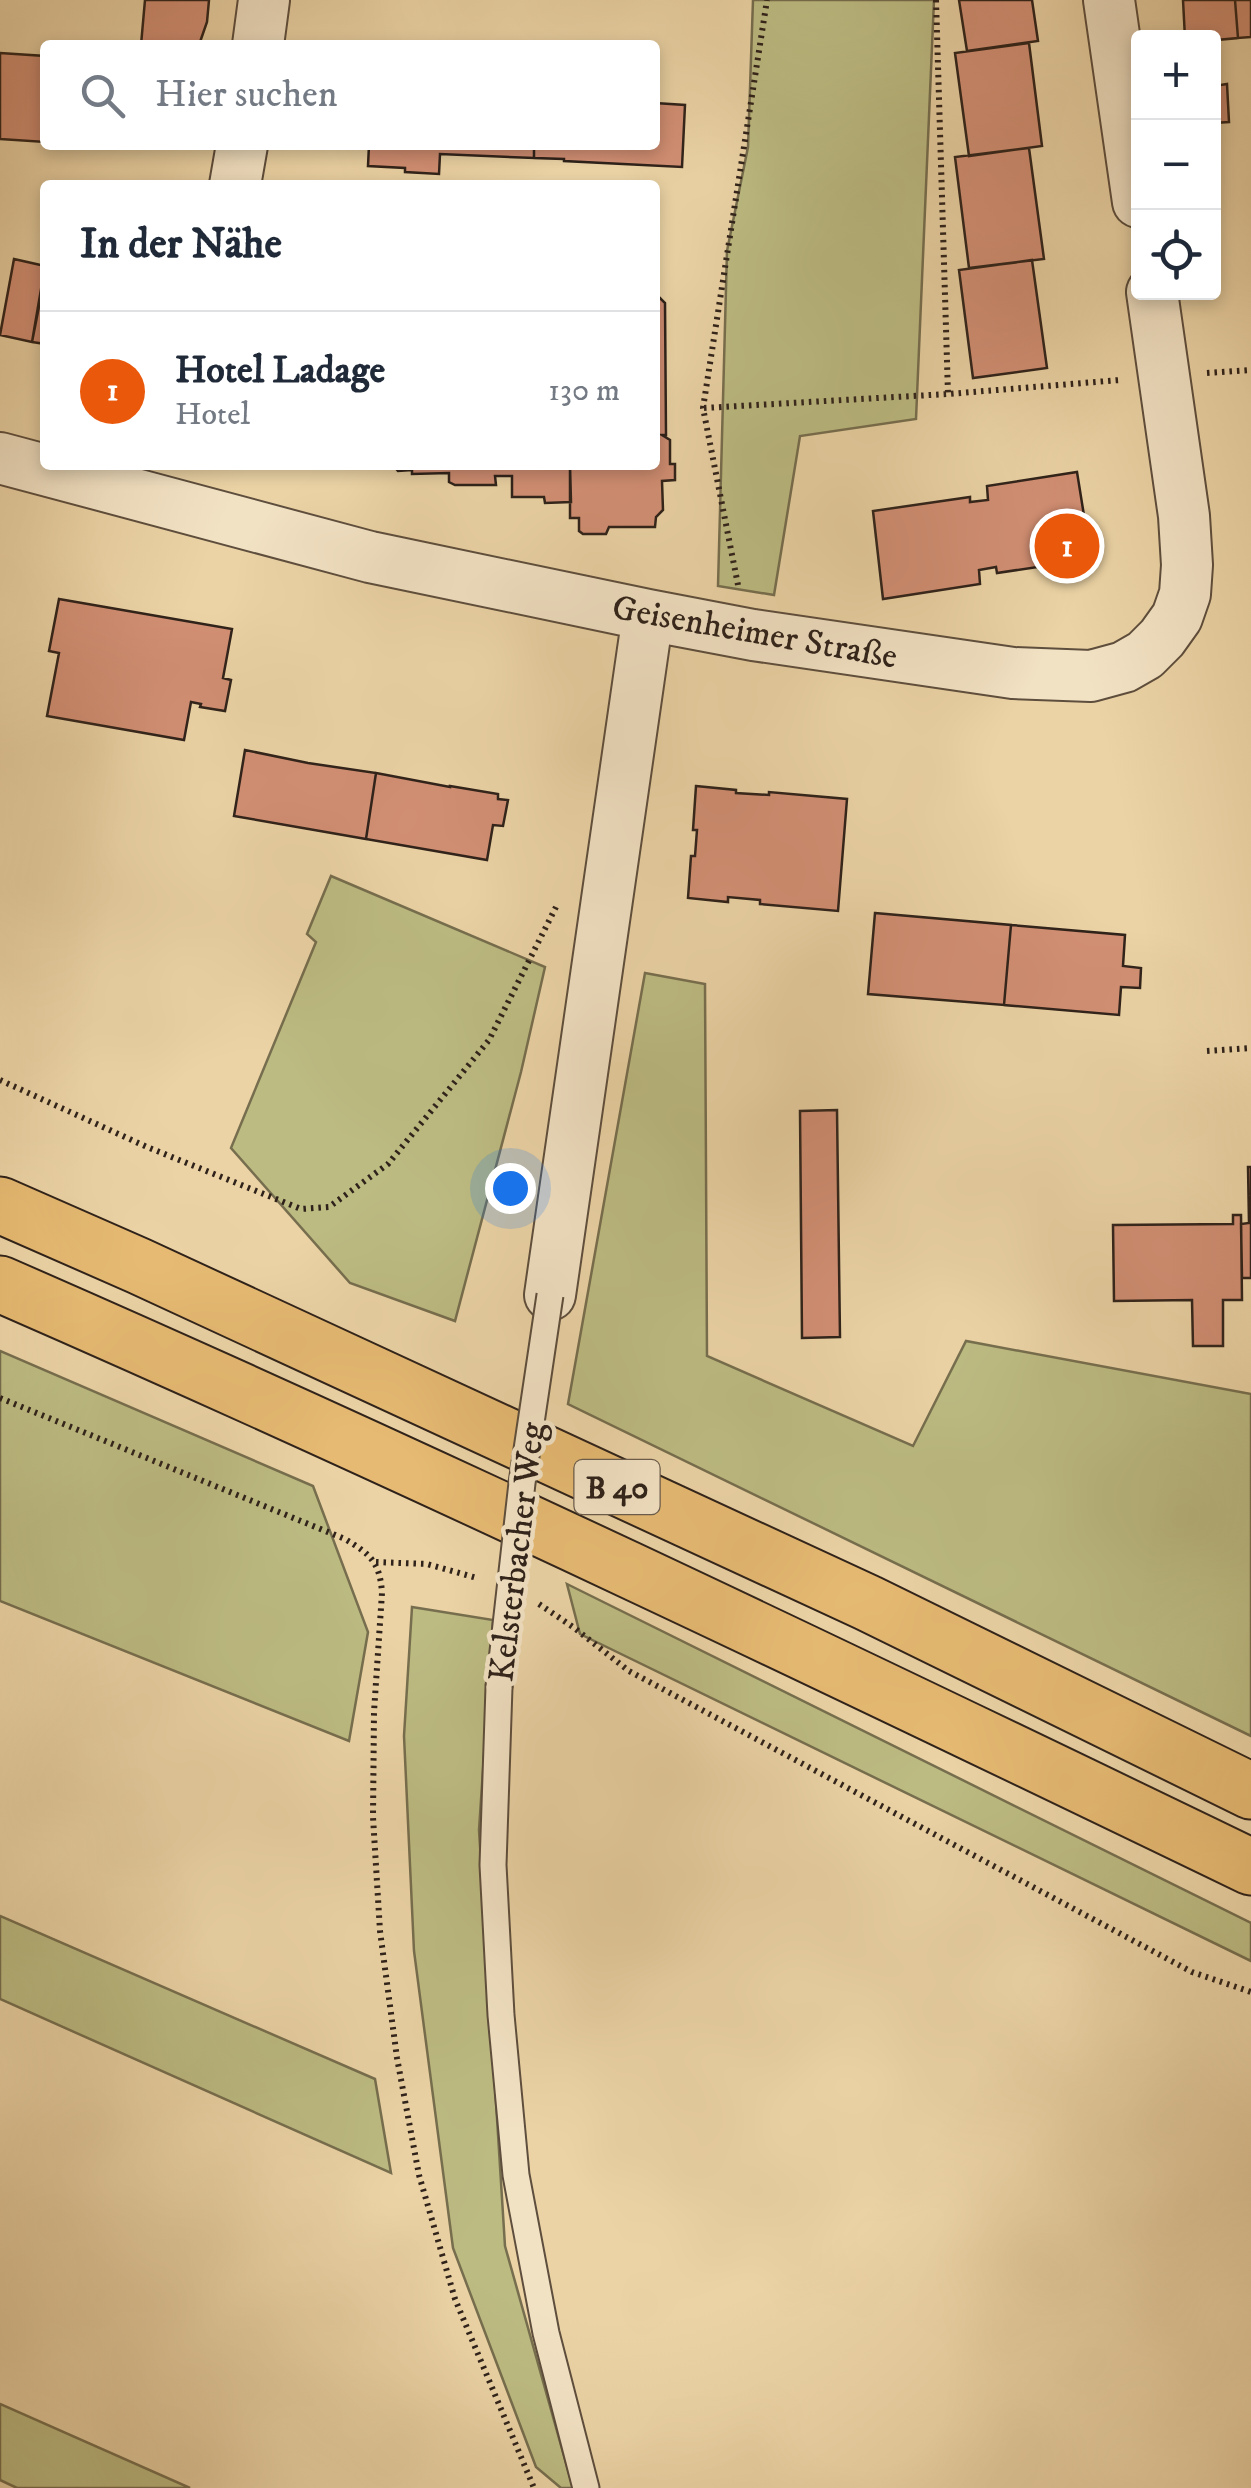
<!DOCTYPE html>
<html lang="de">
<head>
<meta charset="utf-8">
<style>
  body { margin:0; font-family:"IM FELL DW Pica",serif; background:#f6f6f7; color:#1f2937 }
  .controls { position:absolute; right:30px; top:30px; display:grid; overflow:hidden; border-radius:10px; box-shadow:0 5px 15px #0003 }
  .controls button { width:90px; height:90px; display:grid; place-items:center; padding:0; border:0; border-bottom:2px solid #e0e1e3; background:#fff; color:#1f2937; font:50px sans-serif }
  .you { position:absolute; left:510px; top:1188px; width:35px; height:35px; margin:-25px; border:8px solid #fff; border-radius:50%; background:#1a73e8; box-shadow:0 0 0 15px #1a73e833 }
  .badge { display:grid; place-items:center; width:65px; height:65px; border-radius:50%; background:#ea580c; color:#fff; font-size:32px; font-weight:700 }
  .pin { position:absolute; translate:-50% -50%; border:5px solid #fff; box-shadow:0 2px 10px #0006 }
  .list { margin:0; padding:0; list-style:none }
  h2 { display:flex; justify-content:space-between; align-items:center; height:130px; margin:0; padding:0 40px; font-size:42px }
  h2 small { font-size:32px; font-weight:400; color:#747a83 }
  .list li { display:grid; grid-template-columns:65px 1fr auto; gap:30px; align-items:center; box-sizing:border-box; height:160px; padding:0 40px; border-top:2px solid #e0e1e3 }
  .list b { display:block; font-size:38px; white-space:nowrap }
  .list p { margin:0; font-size:32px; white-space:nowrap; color:#747a83 }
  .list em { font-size:32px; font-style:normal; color:#747a83 }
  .icon { flex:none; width:55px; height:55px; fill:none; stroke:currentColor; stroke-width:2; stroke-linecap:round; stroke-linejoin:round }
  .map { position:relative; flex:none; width:1251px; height:2488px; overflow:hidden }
  .search { position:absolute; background:#fff; box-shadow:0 5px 15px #0003; left:40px; top:40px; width:620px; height:110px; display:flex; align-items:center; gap:25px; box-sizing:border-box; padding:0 35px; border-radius:10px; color:#747a83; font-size:38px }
  .panel { position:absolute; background:#fff; box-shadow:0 5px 15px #0003; left:40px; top:180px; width:620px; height:290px; border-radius:10px }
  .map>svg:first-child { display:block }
  .green { fill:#bcbb82; stroke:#766e4e; stroke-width:2.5 }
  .building { fill:#d28f74; stroke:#2f221a; stroke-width:2.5 }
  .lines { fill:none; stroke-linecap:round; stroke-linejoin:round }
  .lane-casing { stroke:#5e4e3d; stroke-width:29 }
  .street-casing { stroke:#5e4e3d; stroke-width:54 }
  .highway-casing { stroke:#2f221a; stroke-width:59 }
  .path { stroke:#2f221a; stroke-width:6; stroke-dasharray:2.5 5; stroke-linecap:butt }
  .lane { stroke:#f2e2c4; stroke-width:25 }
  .street { stroke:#f2e2c4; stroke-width:50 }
  .highway { stroke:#e6ba72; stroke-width:55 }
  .lane-bridge-casing { stroke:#5e4e3d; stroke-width:29; stroke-linecap:butt }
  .lane-bridge { stroke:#f2e2c4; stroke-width:25 }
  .labels { text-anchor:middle; stroke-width:9; stroke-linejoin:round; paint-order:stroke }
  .shield { fill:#f2e2c4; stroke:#6a5c4d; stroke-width:2.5 }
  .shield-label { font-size:32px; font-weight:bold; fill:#2f221a }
  .street-label { font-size:35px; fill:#2f221a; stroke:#f2e2c4 }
</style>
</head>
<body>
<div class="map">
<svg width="1251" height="2488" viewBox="0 0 1251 2488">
  <rect width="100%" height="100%" fill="#ebd3a5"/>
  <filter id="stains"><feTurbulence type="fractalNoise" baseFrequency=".002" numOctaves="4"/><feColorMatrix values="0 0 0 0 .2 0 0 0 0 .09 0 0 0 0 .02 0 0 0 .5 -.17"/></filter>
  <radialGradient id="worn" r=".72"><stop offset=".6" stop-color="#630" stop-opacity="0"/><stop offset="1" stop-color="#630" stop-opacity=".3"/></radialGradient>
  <!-- green -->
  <path class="green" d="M753,0H934L916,419L800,436L774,595L718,586L727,251L748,147Z
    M331,876L545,967L521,1072L455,1321L350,1283L231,1148L316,942L307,934Z
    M645,973L705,984L707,1356L913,1446L966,1341L1251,1394V1736L568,1404Z
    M0,1351L313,1486L368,1632L349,1741L0,1601Z
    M567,1584L1251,1923V1961L580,1634Z
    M412,1607L493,1620L479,1830L505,2246L573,2488H561L536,2467L453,2248L414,1951L404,1736Z
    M0,1916L375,2079L391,2173L0,1999Z
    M0,2404L190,2488H17L0,2480Z"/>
  <!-- building -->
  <path class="building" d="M145,0H209L207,22L200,42L193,43V45H141Z
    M959,0H1032L1038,41L967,51Z
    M1183,0H1235L1238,38L1217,40V48L1214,49V38H1185Z
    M1235,0H1251V37L1238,38Z
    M1029,43L1042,146L969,156L955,53Z
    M0,53L45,56V142L0,139Z
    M1227,84L1229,122L1214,123V86Z
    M655,103L685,105L682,167L564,161V159L534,158V145H655Z
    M369,145H534V158L440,154L439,174L405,172V168L368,166Z
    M1029,148L1044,259L969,268L955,157Z
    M14,259L45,266L32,342L0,335Z
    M1032,260L1047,368L973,378L959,270Z
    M45,276V344L32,342Z
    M655,296H658L665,303L666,435H662L670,440V464H675V480L662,481L663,510L656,517L655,527H609L606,534H583L579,531V518H570V465H655Z
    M393,465H570L571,502L545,503L544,497H512V476H495L496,485H455L449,482V473L412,474V470L398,471Z
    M1077,472L1091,559L997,573L996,567L979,570L980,584L883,599L873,511L970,497V502L988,500L987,486Z
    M59,599L232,629L223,678L231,680L225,711L200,707L201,704L191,702L184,740L47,716L59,653L49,651Z
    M245,750L308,763L376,773L366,839L234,816Z
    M376,773L450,787V786L498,794V799L508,800L503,826L493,825L487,860L366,839Z
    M696,786L736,790V793L769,795V792L847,799L838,911L760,904V900L728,897V902L688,898L691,856H695L697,830H693Z
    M875,913L1011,925L1004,1005L868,994Z
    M1011,925L1125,935L1123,966L1141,968L1140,988L1121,987L1119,1015L1004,1005Z
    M837,1110L840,1337L802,1338L800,1111Z
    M1248,1167H1251V1278H1242L1241,1224L1249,1223Z
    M1233,1215H1241L1242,1300H1223V1346H1193L1192,1300L1114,1301L1113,1225L1233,1224Z"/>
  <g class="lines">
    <defs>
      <path id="lane" d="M499,1687L493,1865L501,2015L516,2175L546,2333L586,2488"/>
      <path id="street" d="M1109,0L1138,202
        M258,45L264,0
        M235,185L242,145
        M0,458L370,557L648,615L753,635L1013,673L1091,676L1124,667L1145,655L1162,638L1177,617L1185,594L1187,565L1184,516L1152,292
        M550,1295L648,615"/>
      <path id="highway" d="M0,1205L139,1266L868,1603L1251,1791
        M0,1284C422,1468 837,1667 1251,1867"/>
    </defs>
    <!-- lane casing -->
    <use href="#lane" class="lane-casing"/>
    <!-- street casing -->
    <use href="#street" class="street-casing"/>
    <!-- highway casing -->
    <use href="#highway" class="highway-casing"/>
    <!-- path -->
    <path class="path" d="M936,0L948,394
      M1207,373L1251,370
      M704,408L948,394L1120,380
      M738,585L703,408L767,0
      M1207,1051L1251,1048
      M0,1080L147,1147L301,1209L329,1207L388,1164L489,1040L558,903
      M0,1398L345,1539C370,1554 380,1562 382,1593L374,1712L373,1817L380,1931L397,2058L419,2175L455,2299L534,2488
      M376,1562L427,1564L477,1578
      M539,1604L573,1627L629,1671L1192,1972L1251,1992"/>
    <!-- lane -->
    <use href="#lane" class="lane"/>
    <!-- street -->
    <use href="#street" class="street"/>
    <!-- highway -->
    <use href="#highway" class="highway"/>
    <defs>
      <path id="lane-bridge" d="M499,1687L522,1483L550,1295"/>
    </defs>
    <!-- lane-bridge casing -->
    <use href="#lane-bridge" class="lane-bridge-casing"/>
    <!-- lane-bridge -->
    <use href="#lane-bridge" class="lane-bridge"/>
  </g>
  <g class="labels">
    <!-- shield labels -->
    <rect class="shield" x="574.5" y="1460" width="85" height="54" rx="8"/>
    <g class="shield-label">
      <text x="617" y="1498">B 40</text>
    </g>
    <!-- street labels -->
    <g class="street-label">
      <text transform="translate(755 631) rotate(10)" y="12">Geisenheimer Straße</text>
      <text transform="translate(516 1552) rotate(-83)" y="12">Kelsterbacher Weg</text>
    </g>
  </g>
  <rect width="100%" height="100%" filter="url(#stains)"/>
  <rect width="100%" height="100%" fill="url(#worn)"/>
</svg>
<div class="controls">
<button>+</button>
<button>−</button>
<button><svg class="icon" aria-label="locate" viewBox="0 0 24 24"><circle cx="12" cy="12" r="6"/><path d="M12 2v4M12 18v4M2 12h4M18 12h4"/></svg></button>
</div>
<div class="you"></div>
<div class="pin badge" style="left:1067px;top:546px">1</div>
<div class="search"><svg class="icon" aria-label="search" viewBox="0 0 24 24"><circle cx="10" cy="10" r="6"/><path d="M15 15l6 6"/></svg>Hier suchen</div>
<section class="panel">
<h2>In der Nähe<small></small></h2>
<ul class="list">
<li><span class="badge">1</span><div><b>Hotel Ladage</b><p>Hotel</p></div><em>130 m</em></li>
</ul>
</section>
</div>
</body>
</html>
